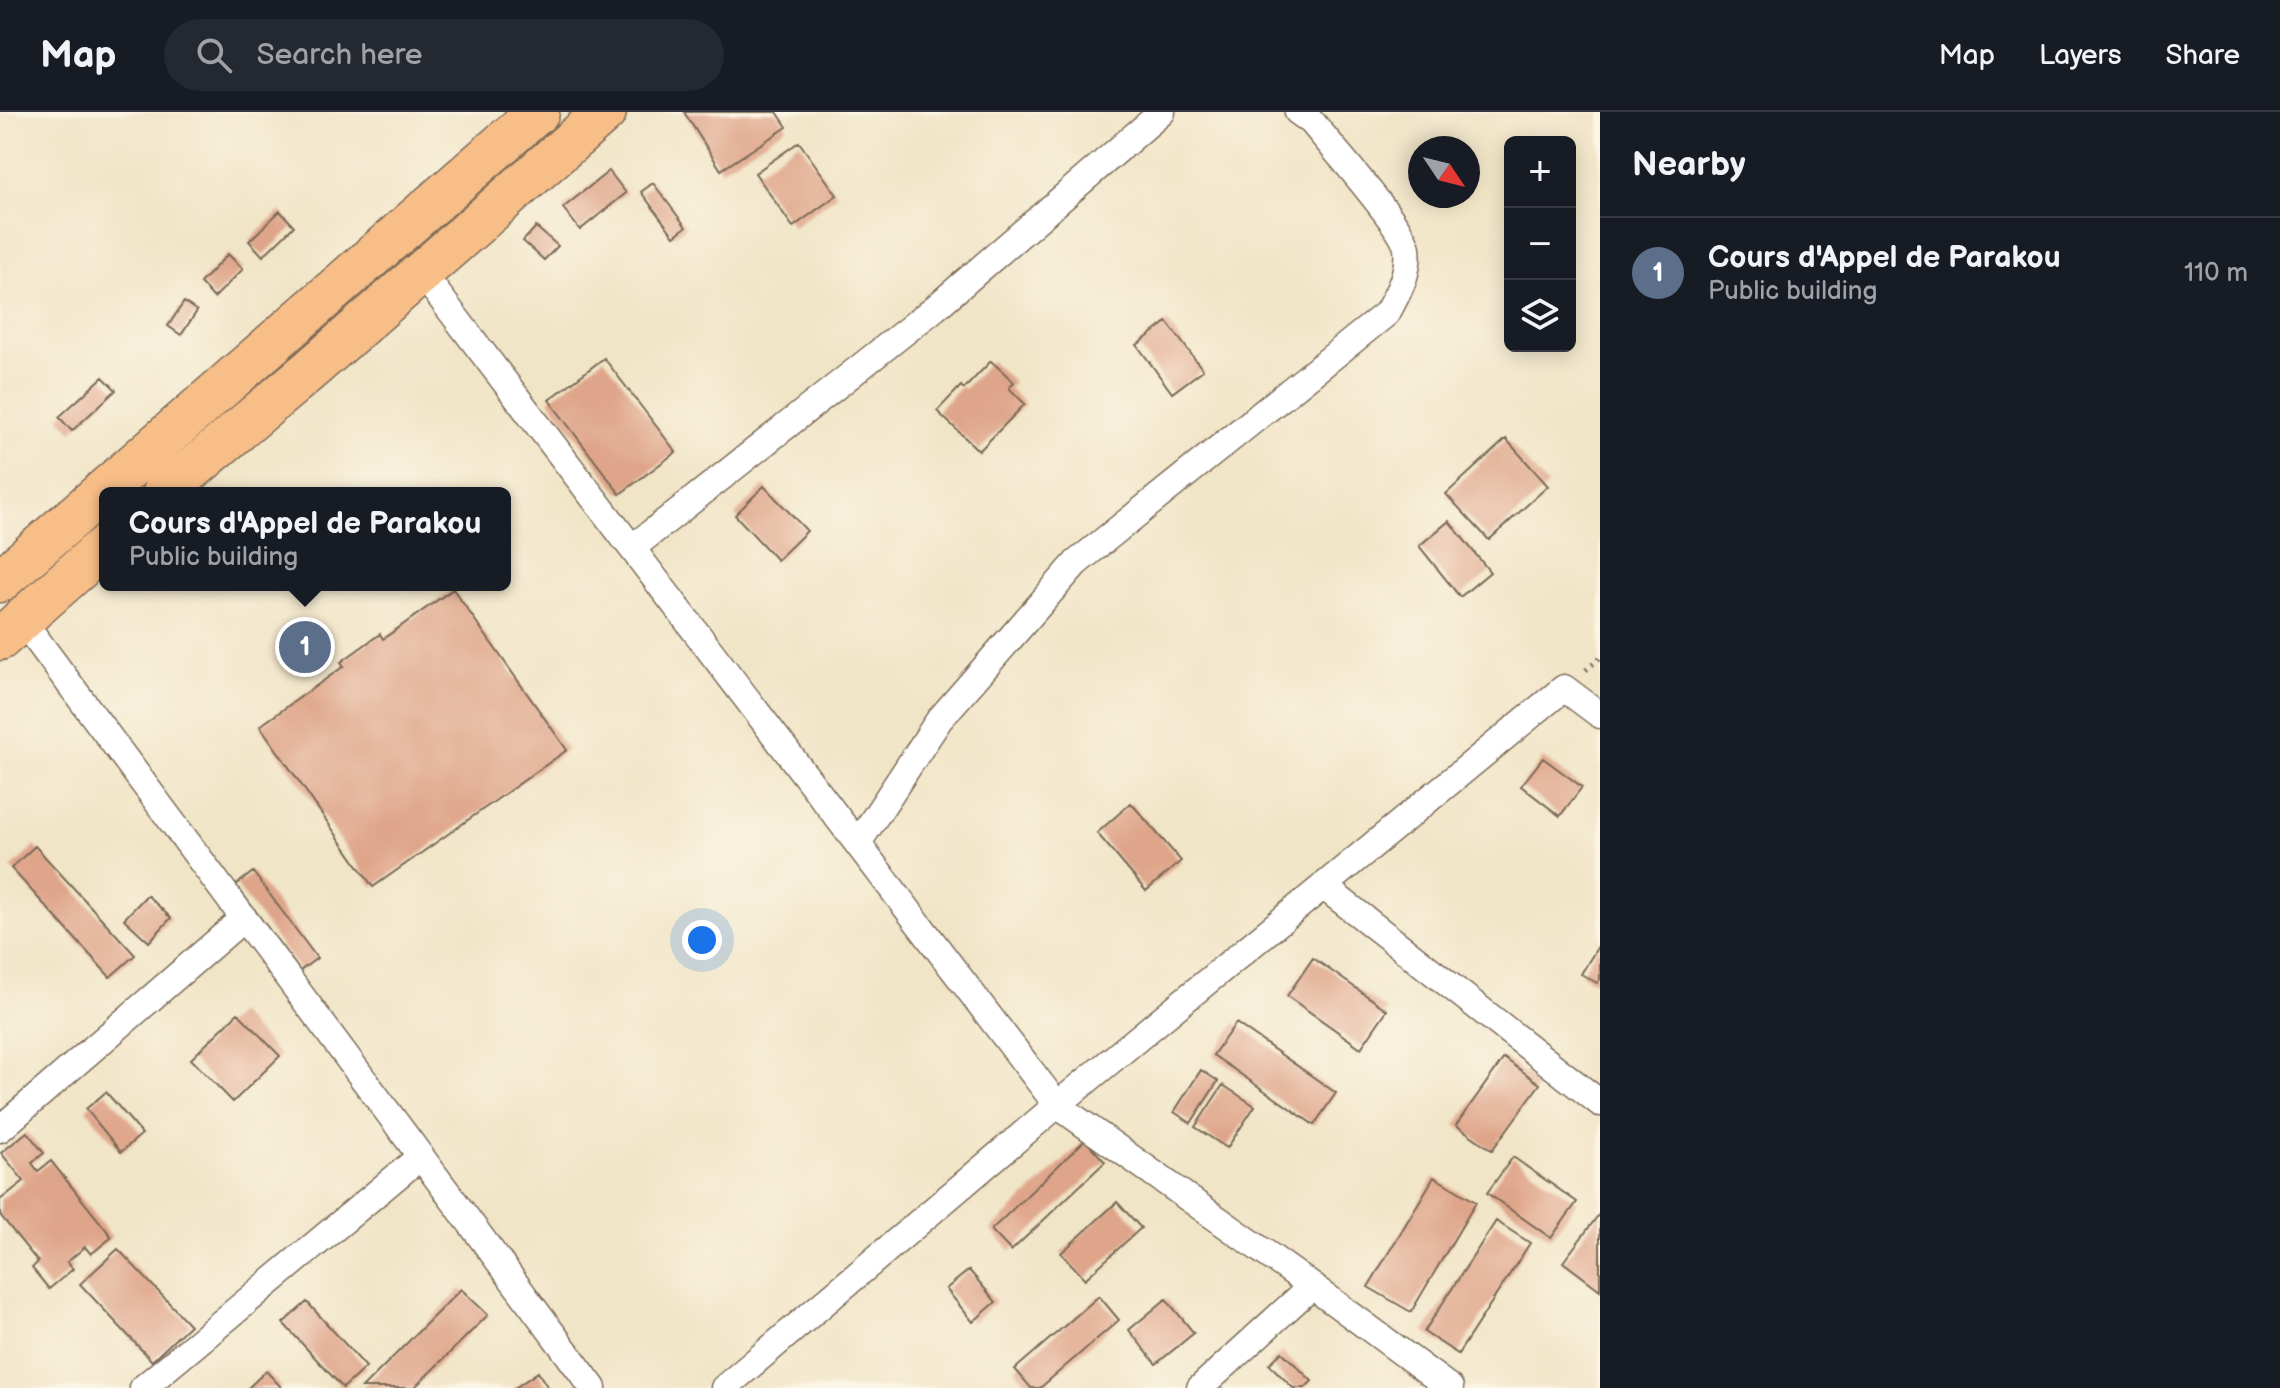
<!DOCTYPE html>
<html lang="en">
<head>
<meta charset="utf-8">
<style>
  body { margin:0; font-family:"Balsamiq Sans",sans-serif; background:#242831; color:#f1f3f6 }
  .controls { position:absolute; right:24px; top:24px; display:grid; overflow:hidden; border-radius:12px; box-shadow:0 4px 20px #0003 }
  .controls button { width:72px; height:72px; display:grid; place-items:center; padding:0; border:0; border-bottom:2px solid #363941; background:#171b24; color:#f1f3f6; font:40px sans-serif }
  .compass { position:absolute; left:1408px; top:24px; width:72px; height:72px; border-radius:50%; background:#171b24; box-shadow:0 4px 20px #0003; rotate:125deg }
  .you { position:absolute; left:702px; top:828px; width:28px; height:28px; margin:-20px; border:6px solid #fff; border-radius:50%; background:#1a73e8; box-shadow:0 0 0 12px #1a73e833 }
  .badge { display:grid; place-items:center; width:52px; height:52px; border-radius:50%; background:#0f766e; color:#fff; font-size:26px; font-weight:700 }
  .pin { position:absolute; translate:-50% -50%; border:4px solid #fff; box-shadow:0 2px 8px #0006 }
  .popup { position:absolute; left:99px; top:375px; width:412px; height:104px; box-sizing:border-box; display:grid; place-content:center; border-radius:12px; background:#171b24; filter:drop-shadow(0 2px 6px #0005); font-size:26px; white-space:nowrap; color:#9ea1a6 }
  .popup b { font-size:30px; color:#f1f3f6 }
  .popup::after { content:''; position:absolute; left:50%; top:100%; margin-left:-16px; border:16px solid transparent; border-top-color:#171b24 }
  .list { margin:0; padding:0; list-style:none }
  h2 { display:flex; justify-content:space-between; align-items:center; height:104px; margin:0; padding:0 32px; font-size:34px }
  h2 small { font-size:26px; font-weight:400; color:#9ea1a6 }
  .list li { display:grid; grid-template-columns:52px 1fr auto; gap:24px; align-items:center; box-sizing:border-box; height:112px; padding:0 32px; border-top:2px solid #363941 }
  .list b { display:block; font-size:30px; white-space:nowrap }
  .list p { margin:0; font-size:26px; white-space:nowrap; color:#9ea1a6 }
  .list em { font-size:26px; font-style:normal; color:#9ea1a6 }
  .icon { flex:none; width:44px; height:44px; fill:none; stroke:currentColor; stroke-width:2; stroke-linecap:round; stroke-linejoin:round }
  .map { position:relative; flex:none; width:1600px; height:1276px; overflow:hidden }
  header { display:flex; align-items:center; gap:48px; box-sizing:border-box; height:112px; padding:0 40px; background:#171b24; border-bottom:2px solid #363941 }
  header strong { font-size:38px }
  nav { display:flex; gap:44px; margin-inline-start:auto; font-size:28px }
  .search { width:560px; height:72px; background:#242831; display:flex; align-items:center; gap:20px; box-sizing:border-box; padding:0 28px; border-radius:44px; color:#9ea1a6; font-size:30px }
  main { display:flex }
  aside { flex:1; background:#171b24 }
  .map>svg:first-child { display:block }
  .building { fill:#dfa58a }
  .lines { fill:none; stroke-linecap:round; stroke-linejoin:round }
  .street-casing { stroke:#7b6b59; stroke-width:29 }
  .primary-casing { stroke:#7b6b59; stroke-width:45 }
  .path { stroke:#7b6b59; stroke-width:5; stroke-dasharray:2 6; stroke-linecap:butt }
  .street { stroke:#fff; stroke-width:26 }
  .primary { stroke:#f7be88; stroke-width:42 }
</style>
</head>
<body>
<header>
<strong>Map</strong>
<div class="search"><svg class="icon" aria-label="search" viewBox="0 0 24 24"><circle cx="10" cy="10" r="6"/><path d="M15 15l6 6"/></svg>Search here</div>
<nav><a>Map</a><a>Layers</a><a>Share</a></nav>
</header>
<main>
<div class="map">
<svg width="1600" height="1276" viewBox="0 0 1600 1276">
  <rect width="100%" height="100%" fill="#fcf5e5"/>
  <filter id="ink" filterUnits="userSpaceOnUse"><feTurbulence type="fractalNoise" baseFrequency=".0125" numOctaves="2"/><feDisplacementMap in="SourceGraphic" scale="16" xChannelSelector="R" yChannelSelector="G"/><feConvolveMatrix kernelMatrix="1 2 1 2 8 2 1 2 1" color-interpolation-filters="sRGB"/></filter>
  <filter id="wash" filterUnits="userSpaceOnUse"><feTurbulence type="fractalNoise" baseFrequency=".006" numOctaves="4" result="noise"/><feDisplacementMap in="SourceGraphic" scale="32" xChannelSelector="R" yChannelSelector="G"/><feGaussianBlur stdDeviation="1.8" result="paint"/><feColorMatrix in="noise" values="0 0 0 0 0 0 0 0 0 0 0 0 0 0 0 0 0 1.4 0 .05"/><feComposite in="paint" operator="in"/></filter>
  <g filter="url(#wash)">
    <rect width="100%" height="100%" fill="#f1e5c7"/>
    <g id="blocks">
      <!-- building -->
      <path class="building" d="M684,0H777L787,15L721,58Z
        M799,30L837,83L793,115L755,61Z
        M609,59L626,81L580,118L563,96Z
        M653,71L686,115L674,124L641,80Z
        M280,99L294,114L263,144L249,129Z
        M536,115L558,134L544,148L523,129Z
        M228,142L243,157L214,186L200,171Z
        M184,190L197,199L181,223L168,214Z
        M1167,210L1203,258L1172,281L1137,233Z
        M604,246L676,340L620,382L549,288Z
        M991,249L1014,270L1009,276L1025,292L979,339L937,299L961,274L964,277Z
        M103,265L116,278L72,319L59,305Z
        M1506,327L1548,374L1489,428L1446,382Z
        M764,374L807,419L777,448L735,403Z
        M1449,409L1490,460L1460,485L1419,434Z
        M453,477L567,638L373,775L260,614L344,554L341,550L380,522L383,527Z
        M1543,646L1582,675L1560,704L1521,674Z
        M1131,691L1181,749L1146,779L1097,721Z
        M35,734L135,843L110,865L11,756Z
        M253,760L317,846L300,859L236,773Z
        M147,783L171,806L149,830L124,807Z
        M1600,831V867L1597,871L1581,862Z
        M1313,846L1387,898L1361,936L1287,884Z
        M238,901L280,944L233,990L191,947Z
        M1236,911L1336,981L1314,1013L1213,943Z
        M1504,946L1540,972L1492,1038L1456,1013Z
        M1201,958L1218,969L1191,1011L1174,1000Z
        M1223,973L1255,994L1227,1036L1195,1015Z
        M106,980L142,1022L121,1040L86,997Z
        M27,1020L44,1041L32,1051L38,1059L51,1049L112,1125L91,1142L85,1135L67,1150L73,1157L49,1177L32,1156L38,1150L0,1103V1088L24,1069L1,1041Z
        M1085,1028L1105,1050L1011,1139L991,1118Z
        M1513,1045L1577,1090L1551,1126L1487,1081Z
        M1434,1065L1476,1090L1411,1200L1368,1175Z
        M1117,1090L1141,1116L1085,1167L1061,1141Z
        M1600,1101V1178L1563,1150Z
        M1496,1109L1530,1131L1458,1242L1424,1220Z
        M118,1137L190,1213L152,1249L80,1172Z
        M969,1158L996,1190L973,1210L946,1177Z
        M461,1177L488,1203L414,1276H362Z
        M1099,1184L1119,1208L1040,1276H1031L1015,1257Z
        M1166,1187L1194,1221L1156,1252L1129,1218Z
        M307,1190L366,1255L343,1276L283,1211Z
        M1282,1240L1312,1269L1305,1276H1293L1269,1252Z
        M266,1259L282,1276H248Z
        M538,1260L548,1276H515Z"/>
    </g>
  </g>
  <g filter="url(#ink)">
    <use href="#blocks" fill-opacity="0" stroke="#7b6b59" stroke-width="2"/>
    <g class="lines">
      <defs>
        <path id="street" d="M421,160L1057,993L1312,1174L1450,1276
          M632,436L935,196L1162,0
          M22,508L593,1276
          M858,731L939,608L1076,451L1387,201C1398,181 1410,160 1407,136C1403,114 1330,33 1312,10L1298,0
          M1323,774L1600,991
          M0,1017L244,806
          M143,1276L420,1045
          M724,1276L1057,993L1564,576L1600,603
          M1200,1276L1312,1174"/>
        <path id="primary" d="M164,381L311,257L605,0
          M0,469L538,0
          M0,527L105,434"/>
      </defs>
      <!-- street casing -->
      <use href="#street" class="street-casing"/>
      <!-- primary casing -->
      <use href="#primary" class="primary-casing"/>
      <!-- path -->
      <path class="path" d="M1586,558L1600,546"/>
      <!-- street -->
      <use href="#street" class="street"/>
      <!-- primary -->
      <use href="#primary" class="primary"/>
    </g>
  </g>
</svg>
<div class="controls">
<button>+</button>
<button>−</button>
<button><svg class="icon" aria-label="layers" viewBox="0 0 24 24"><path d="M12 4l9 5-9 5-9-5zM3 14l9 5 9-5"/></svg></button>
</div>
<svg class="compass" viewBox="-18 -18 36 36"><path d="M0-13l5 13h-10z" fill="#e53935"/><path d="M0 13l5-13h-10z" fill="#9ea1a6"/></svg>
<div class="you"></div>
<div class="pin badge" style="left:305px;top:535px;background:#5c6f8a">1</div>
<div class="popup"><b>Cours d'Appel de Parakou</b>Public building</div>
</div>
<aside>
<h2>Nearby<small></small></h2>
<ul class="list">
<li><span class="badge" style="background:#5c6f8a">1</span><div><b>Cours d'Appel de Parakou</b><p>Public building</p></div><em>110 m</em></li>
</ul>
</aside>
</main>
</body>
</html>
